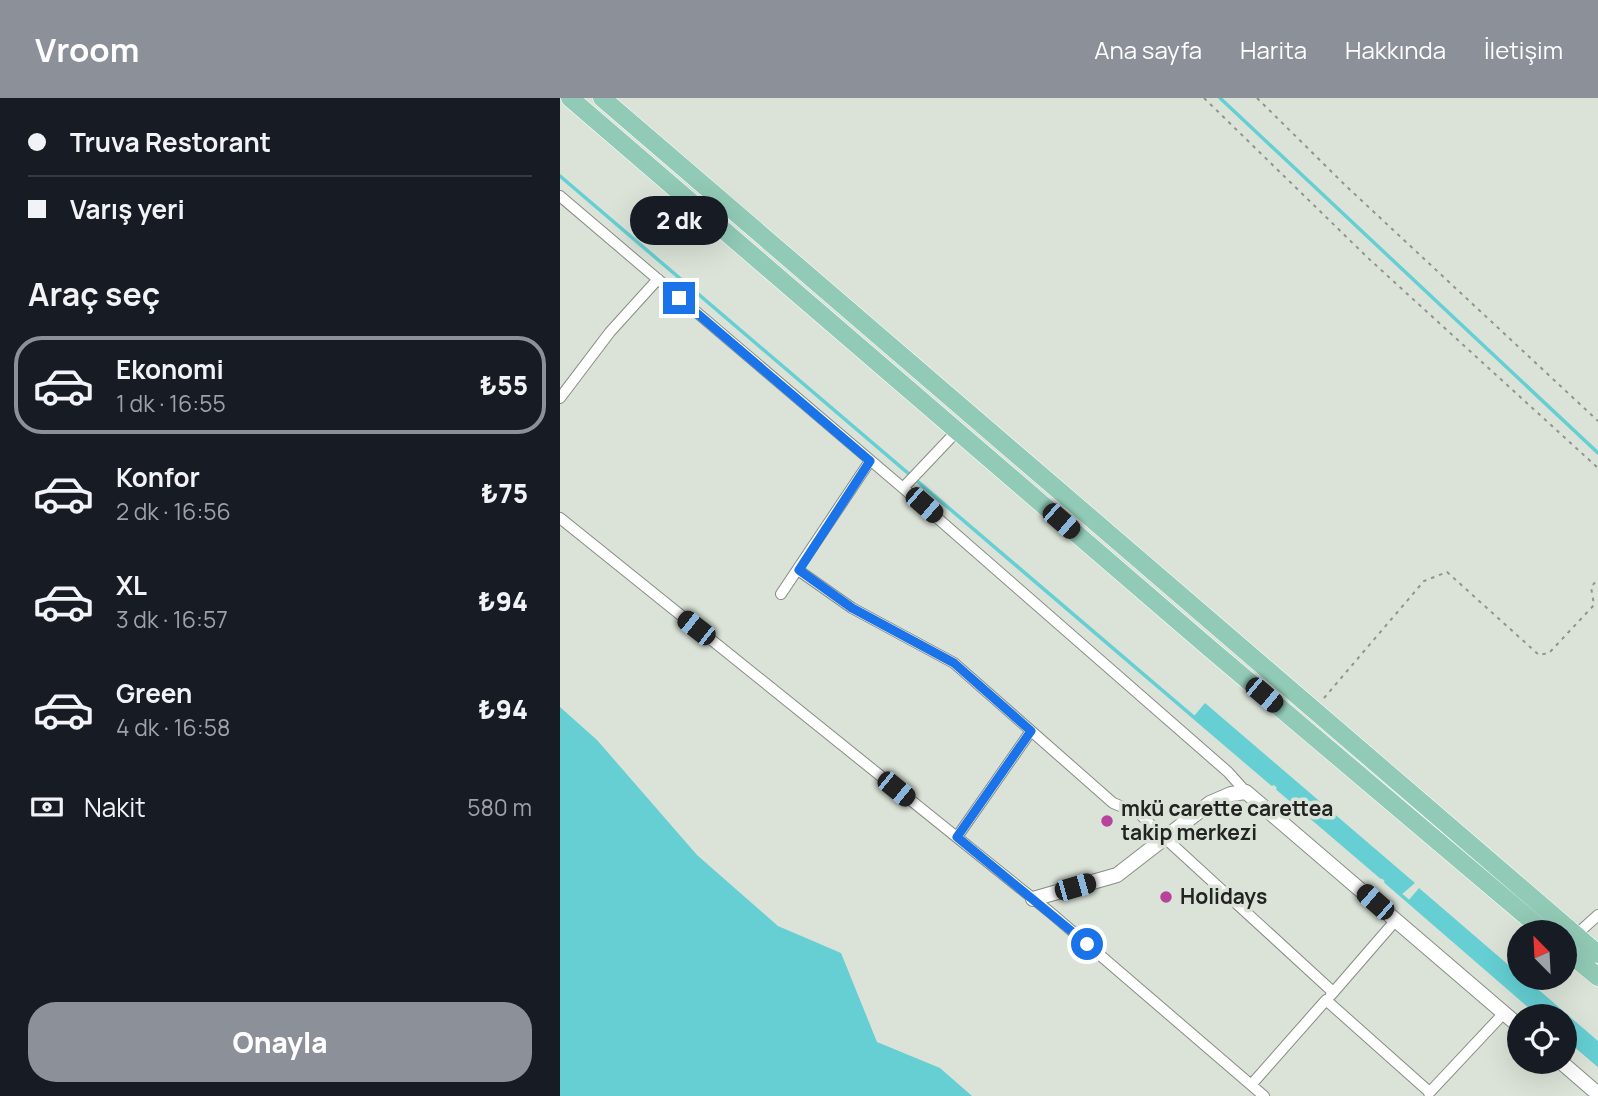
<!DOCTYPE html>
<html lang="tr">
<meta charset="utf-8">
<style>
body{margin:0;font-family:Manrope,sans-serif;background:#20242c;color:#f1f3f6;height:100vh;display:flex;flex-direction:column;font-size:26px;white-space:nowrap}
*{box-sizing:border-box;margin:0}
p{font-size:23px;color:#9ea1a6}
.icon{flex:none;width:38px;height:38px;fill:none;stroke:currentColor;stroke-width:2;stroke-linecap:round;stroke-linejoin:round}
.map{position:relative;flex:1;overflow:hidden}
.sheet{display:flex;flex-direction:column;background:#171b24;width:560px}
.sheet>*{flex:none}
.guide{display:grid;align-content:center;height:154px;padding:0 28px;background:#171b24}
.needle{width:46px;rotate:336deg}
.fabs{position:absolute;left:947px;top:822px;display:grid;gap:14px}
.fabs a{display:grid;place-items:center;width:70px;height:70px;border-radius:50%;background:#171b24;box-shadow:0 7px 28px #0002;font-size:35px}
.end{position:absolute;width:32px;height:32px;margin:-16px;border:9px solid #1a73e8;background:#fff;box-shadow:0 0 0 4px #fff}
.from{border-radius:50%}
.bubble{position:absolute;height:49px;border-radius:24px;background:#171b24;box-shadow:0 7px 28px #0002;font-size:23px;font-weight:800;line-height:49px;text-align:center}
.car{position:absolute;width:21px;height:42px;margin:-21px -10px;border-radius:9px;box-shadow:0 0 5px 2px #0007;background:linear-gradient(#222 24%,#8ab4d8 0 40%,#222 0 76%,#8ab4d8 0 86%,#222 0)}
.guide b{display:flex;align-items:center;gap:24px;height:66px;font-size:26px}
.guide b+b{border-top:2px solid #363941}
.guide i{width:18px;height:18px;background:#f1f3f6}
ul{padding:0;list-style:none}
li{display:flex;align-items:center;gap:21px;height:98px;margin:0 14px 10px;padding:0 14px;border:4px solid transparent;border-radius:28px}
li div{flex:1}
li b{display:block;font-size:26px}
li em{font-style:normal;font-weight:800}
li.active{border-color:#8c9099}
li>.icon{width:63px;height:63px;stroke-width:1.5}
h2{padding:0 28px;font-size:32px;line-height:84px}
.pay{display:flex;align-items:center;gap:18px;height:77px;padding:0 28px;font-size:26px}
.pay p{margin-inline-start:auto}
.cta{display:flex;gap:14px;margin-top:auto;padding:14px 28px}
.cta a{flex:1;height:80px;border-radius:28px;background:#8c9099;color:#fff;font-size:28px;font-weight:800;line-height:80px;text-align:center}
header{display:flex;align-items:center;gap:42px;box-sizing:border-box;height:98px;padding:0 35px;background:#8c9099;color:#fff}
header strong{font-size:33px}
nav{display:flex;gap:38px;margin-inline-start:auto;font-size:24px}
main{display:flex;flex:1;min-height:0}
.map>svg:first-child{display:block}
.water{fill:#65cfd3}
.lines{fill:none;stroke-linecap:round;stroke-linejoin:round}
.stream{stroke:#65cfd3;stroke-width:3.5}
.minor-casing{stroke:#868d83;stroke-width:12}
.tertiary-casing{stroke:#868d83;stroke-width:16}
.primary-casing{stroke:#fff;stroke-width:19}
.path{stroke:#8f958d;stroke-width:2;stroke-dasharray:3.5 5;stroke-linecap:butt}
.minor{stroke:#fff;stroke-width:10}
.tertiary{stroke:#fff;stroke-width:14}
.primary{stroke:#91cab6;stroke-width:18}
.route{stroke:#1a73e8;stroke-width:9}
.poi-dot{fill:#b7439c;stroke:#dbe3d8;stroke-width:2.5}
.labels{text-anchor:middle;stroke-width:7;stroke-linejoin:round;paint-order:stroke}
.poi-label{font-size:21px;font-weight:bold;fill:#212420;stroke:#dbe3d8;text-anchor:start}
</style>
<header>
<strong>Vroom</strong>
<nav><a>Ana sayfa</a><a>Harita</a><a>Hakkında</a><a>İletişim</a></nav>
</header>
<main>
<section class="sheet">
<div class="guide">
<b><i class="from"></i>Truva Restorant</b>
<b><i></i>Varış yeri</b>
</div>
<h2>Araç seç</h2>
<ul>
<li class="active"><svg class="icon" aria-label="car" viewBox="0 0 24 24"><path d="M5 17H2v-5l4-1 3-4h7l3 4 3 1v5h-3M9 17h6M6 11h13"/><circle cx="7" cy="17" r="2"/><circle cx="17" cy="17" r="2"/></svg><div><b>Ekonomi</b><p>1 dk · 16:55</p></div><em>₺55</em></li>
<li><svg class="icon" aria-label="car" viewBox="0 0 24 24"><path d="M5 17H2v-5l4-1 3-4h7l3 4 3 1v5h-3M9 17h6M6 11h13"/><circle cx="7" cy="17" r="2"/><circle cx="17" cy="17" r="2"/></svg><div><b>Konfor</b><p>2 dk · 16:56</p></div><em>₺75</em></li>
<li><svg class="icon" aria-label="car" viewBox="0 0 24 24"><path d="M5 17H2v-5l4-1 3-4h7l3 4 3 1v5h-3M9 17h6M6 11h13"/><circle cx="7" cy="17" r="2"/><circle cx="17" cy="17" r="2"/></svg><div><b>XL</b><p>3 dk · 16:57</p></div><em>₺94</em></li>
<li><svg class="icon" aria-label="car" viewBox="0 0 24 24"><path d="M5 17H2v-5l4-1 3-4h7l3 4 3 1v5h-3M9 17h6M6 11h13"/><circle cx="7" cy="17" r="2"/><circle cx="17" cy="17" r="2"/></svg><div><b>Green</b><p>4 dk · 16:58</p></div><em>₺94</em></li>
</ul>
<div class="pay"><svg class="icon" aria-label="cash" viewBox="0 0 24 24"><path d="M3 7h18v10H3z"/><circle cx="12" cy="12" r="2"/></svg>Nakit<p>580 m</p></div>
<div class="cta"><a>Onayla</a></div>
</section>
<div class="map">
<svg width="1038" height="998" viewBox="0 0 1038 998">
<rect width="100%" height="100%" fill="#dbe3d8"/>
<path class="water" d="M645 605 855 785 841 797 634 618Z
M0 609 37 642 137 757 218 828 281 855 317 944 380 970 412 998H0Z
M859 790 959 876V880H965L1038 943V965L1005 937 1004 919H983L848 803Z"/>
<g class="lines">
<path class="stream" d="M660 0 1038 355
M0 78 712 686
M718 691 821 779
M826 784 982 919
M1004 938 1038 967"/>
<defs>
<path id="minor" d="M0 98 343 390 668 674 686 694
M0 300 50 234 98 181
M343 390 397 333
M0 420 491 815 704 998
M238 472 292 510 394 565 553 705 580 716 604 740
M221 496 310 363
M397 739 471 633
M605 740 773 894
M1016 837 1038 817
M771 897 836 822
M691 987 766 902 866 991
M869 995 944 915"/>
<path id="tertiary" d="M473 801 557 777 650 705 671 696 686 694 959 928
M1001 964 1038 996"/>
<path id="primary" d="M10 0 647 548 986 835
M42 0 1038 856
M1004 851 1038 879"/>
</defs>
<use href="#minor" class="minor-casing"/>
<use href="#tertiary" class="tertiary-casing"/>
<use href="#primary" class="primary-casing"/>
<path class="path" d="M644 0 808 160 1038 370
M697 0 786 88 1038 323
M764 600 864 483 887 474 979 557 989 555 1034 507 1031 489 1038 481"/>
<use href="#minor" class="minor"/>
<use href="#tertiary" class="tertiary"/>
<use href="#primary" class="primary"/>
</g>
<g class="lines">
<path class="route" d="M119 200 310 363 239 472 292 510 394 565 471 633 397 739 527 846"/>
</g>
<g class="poi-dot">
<circle cx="547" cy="723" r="7"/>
<circle cx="606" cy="799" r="7"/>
</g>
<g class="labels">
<g class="poi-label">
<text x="561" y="718">mkü carette carettea<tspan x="561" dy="24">takip merkezi</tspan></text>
<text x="620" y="806">Holidays</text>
</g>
</g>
</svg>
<div class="fabs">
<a><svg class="needle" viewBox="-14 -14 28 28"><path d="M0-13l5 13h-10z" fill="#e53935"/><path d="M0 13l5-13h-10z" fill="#9ea1a6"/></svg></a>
<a><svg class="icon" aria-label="locate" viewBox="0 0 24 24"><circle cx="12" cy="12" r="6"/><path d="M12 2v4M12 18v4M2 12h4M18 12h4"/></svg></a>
</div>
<i class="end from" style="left:527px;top:846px"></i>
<i class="end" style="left:119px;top:200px"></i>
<div class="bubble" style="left:70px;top:98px;width:98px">2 dk</div>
<i class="car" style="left:364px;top:407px;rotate:131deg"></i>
<i class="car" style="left:501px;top:423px;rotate:131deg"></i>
<i class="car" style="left:136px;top:530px;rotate:308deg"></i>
<i class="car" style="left:704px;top:597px;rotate:130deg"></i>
<i class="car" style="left:336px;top:691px;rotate:129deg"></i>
<i class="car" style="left:515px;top:789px;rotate:74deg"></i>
<i class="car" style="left:815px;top:804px;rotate:311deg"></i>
</div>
</main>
